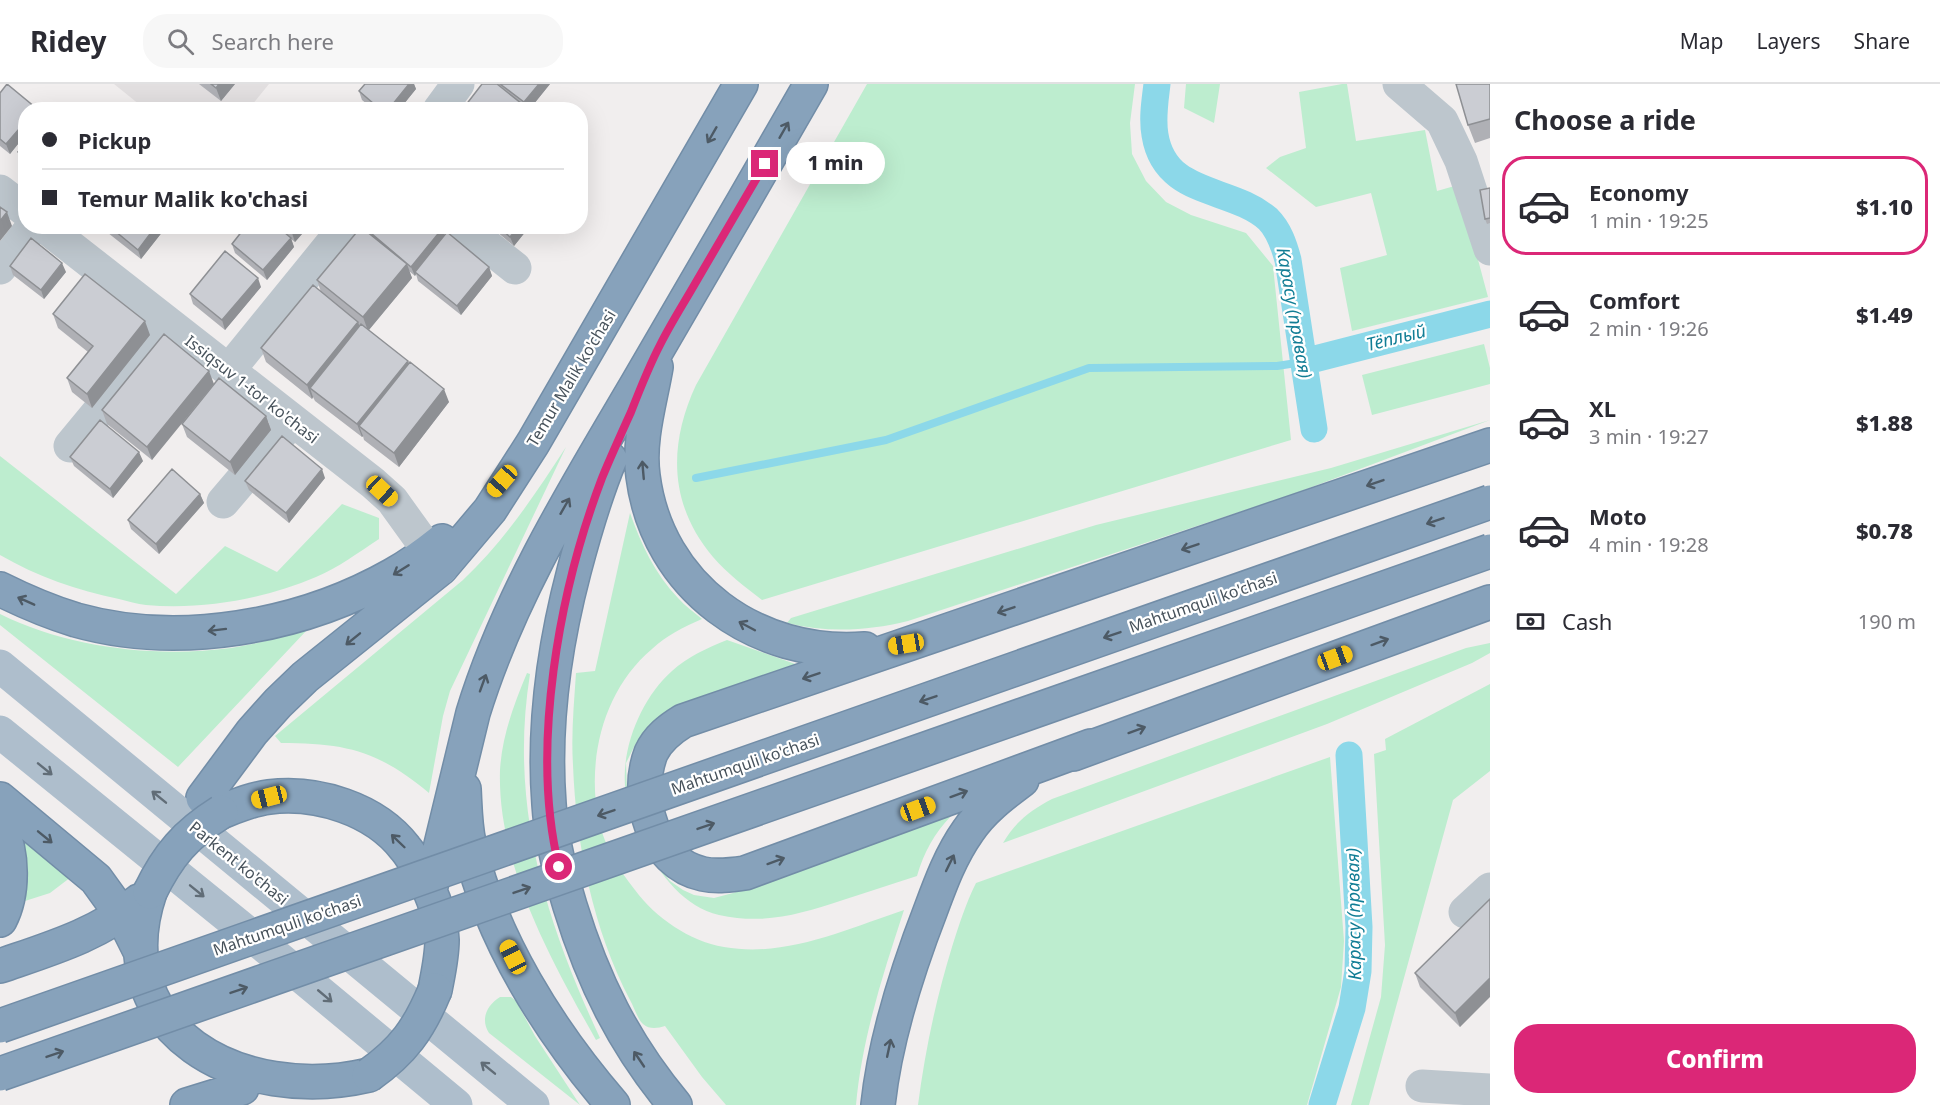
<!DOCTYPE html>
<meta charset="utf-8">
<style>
body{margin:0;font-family:"Noto Sans",sans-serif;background:#f7f7f7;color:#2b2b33;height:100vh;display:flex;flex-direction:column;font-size:22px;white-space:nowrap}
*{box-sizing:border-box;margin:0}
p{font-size:20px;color:#7c7c81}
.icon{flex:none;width:33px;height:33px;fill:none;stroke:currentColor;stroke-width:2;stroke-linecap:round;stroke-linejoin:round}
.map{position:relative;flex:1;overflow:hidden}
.side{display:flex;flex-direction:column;background:#fff;width:450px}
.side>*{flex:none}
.top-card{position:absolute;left:18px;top:18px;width:570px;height:132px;border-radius:24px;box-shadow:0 6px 24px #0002;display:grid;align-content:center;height:132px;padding:0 24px;background:#fff}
.end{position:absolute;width:27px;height:27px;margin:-14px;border:8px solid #db2777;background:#fff;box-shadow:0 0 0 3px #fff}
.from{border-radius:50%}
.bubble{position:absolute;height:42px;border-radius:21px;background:#fff;box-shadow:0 6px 24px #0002;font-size:20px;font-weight:800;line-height:42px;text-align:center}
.car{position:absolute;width:18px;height:36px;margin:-18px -9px;border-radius:8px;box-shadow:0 0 4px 2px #0007;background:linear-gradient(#f5c518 24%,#345 0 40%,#f5c518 0 76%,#345 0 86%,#f5c518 0)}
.top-card b{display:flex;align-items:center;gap:21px;height:57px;font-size:22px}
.top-card b+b{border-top:2px solid #e1e1e2}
.top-card i{width:15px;height:15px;background:#2b2b33}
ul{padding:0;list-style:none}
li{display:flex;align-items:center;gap:18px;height:99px;margin:0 12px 9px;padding:0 12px;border:3px solid transparent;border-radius:24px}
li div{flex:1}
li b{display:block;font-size:22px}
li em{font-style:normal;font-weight:800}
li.on{border-color:#db2777}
li>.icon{width:54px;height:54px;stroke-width:1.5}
h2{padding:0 24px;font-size:27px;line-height:72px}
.pay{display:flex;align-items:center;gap:15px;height:66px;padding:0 24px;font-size:22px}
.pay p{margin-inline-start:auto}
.primary-button{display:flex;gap:12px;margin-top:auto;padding:12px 24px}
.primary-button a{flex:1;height:69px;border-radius:24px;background:#db2777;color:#fff;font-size:24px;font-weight:800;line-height:69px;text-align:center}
header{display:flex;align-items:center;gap:36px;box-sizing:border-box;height:84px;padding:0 30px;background:#fff;border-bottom:2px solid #e1e1e2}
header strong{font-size:28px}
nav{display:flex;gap:33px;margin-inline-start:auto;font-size:21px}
.search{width:420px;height:54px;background:#f7f7f7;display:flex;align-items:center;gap:15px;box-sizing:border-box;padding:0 21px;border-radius:24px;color:#7c7c81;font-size:22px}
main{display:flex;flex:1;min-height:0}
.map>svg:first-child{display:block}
.education{fill:#e2dfe0}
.green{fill:#bdedcf}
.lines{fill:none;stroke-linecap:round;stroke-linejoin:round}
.stream{stroke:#8cd8e9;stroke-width:8}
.canal{stroke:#8cd8e9;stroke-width:27}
.highway-casing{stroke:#728da7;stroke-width:36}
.minor{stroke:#bdc6cd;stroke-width:33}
.major{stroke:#aebecc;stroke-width:33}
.highway{stroke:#87a2bb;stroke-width:33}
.highway-bridge-casing{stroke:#728da7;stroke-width:36;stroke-linecap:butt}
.highway-bridge{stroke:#87a2bb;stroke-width:33}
.wall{fill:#afb0b5}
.shaded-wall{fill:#8e9094}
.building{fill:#cbcdd3;stroke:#8e9094;stroke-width:1.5}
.oneway{stroke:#4d5a65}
.oneway2{stroke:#616d77}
.route{stroke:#db2777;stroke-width:8}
.labels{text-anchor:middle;stroke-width:4.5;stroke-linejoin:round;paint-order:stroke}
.street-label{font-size:16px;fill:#47525b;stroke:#fff}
.water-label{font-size:18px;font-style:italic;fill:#117d95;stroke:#fff}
</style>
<header>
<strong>Ridey</strong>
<div class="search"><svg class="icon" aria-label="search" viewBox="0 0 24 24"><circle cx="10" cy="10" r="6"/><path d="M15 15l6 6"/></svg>Search here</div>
<nav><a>Map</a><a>Layers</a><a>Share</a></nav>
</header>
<main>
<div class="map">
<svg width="1490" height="1021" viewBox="0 0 1490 1021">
<rect width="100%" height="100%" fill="#f1eeee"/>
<path class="education" d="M114 0H269L248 26 145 25Z"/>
<path class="green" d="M867 0H1135L1130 39 1132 70 1146 97 1166 118 1191 131 1246 149 1273 182 1291 356 762 516C745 503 727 489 713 473 669 421 668 361 696 301Z
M1186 0H1220L1214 39 1184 24Z
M1342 0H1347L1356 57 1425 46 1437 107 1458 101 1488 213 1352 247 1340 184 1387 171 1371 109 1316 123 1266 84 1280 73 1306 64 1299 8Z
M1484 260 1490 284V300L1372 331 1362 291Z
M1490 336 1288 412 908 537C867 547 828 549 787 539L791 534 1096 441 1331 384Z
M566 363 450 607 443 632 429 709C379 667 346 659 281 659L275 652 463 496C504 457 535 411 566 363Z
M0 372 176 510 225 462 277 488 342 420 379 434V455C359 468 338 484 316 493 264 515 203 526 146 521 137 520 128 517 119 515 77 506 38 493 0 471Z
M630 429C641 460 655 490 678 514 685 522 694 528 702 535 684 543 667 551 652 565 603 606 586 677 599 738 605 763 619 786 635 806 656 834 689 857 724 863 786 874 847 845 904 826 883 890 862 954 856 1021H726L702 993 665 942C658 944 650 946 643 940 638 936 634 923 630 916 593 845 576 761 573 681 571 650 574 620 576 589L595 587Z
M0 530C69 564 155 574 231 564 257 560 282 553 307 546L178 683 0 541Z
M727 556 801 582 653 640 635 661 626 679 627 707 652 774 661 786 670 797 683 806 694 811 714 814 733 809 951 732C934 750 924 768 917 792 892 800 868 808 843 816 800 830 765 841 719 831 685 823 659 791 646 761 640 748 631 733 628 719 616 676 638 617 672 587 687 573 707 564 727 556Z
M1490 559V569L1472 579 1327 640 1003 759C1015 738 1031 726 1052 715L1466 564Z
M527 589 530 590C509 721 545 836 600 954L596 956C551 876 497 780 500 686 502 652 514 620 527 589Z
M1490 600V687L1453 716 1369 1021H1351L1381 913 1385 861 1374 670 1386 666 1385 655Z
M1330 673 1344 857 1341 903 1307 1021H918C925 967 936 915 952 863 959 841 966 819 976 799Z
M19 747 71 793 50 809 25 817C29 792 25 771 19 747Z
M500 913H511L516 917 535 952 580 1021 489 949C480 935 487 921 500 913Z"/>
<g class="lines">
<path class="stream" d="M696 394 886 356 1089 284 1277 282 1303 278"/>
<path class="canal" d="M1157 0C1155 17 1152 34 1155 51 1165 113 1230 102 1268 135 1279 146 1284 161 1288 176L1314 345
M1303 278 1490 230
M1322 1021 1352 924 1358 887 1359 843 1349 671"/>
<defs>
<path id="highway" d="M656 283C650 318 638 356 643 392 657 503 757 574 865 565
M610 375C595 411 584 449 574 487 554 563 543 642 549 720 551 755 560 789 570 822 593 897 624 960 675 1021
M0 505C24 517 50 528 76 536 179 565 301 543 393 491 411 481 427 469 442 457
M1091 662 745 789C731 791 717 793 703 790 652 779 634 713 651 669 658 654 670 645 683 637L1490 361
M1073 670 1490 518
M464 705C465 723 465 741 469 759 490 854 550 948 613 1021
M203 714 252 648 278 619 305 593 441 484 490 426 533 359 741 0
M0 715 96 795 122 831 139 865
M221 728C236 722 252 715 269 713 317 707 375 725 405 764 412 772 417 782 422 791 433 811 441 834 442 856 442 873 438 890 435 906
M0 741C13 769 14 809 0 836
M430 806 473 629C509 512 574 407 636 302 695 201 753 101 811 0
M150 808C103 947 241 1021 369 991
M0 882C49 865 98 851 139 817
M187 1021 242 1004
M878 1021C885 955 907 887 931 825 941 798 951 771 968 747 982 726 1002 711 1022 696"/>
</defs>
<use href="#highway" class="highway-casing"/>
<path class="minor" d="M1399 0 1442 37 1461 77 1490 165
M439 26 458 0
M0 107 26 127
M44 142 373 399 392 416 441 484
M462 142 515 184
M0 184 33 142
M229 286 346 142
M70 362 170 241
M223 418 292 337
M1465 828 1490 805
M1422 1002 1490 1006"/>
<path class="major" d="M0 582 533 1021
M0 648 280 875 456 1021"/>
<use href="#highway" class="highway"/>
<defs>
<path id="highway-bridge" d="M150 808C168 771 186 750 221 728
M0 942 1490 418
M0 990 1490 467
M369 991C403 967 419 945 435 906"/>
</defs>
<use href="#highway-bridge" class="highway-bridge-casing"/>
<use href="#highway-bridge" class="highway-bridge"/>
</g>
<path class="wall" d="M199 0H235L221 17Z
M365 0H414L416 5 399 26H374L362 16 359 7Z
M482 0H550L529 26H462Z
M1490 0V54L1475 59 1468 41Z
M0 9 26 26V50L10 70 0 62Z
M26 59V80L22 77 18 68Z
M1490 104V139L1487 140 1485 135Z
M103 142H167L141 175 103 145Z
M246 142H309L295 158 291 155 294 163 267 196 235 169 232 160Z
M490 142H530L514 162Z
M365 144 442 145 444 151 489 183 492 192 461 231 418 197 416 190 415 192 409 187 412 194 369 246 409 279 449 318 399 383 364 356 363 352 362 353 315 317 313 313 312 315 266 278 261 264 321 208 317 196 366 147Z
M10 182 66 188 44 215 13 191Z
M261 203 225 246 193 220 190 210Z
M53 230 150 251 92 324 72 308 67 294 88 268 58 244Z
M209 287 152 376 107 340 102 326Z
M266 332 271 346 235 391 187 353 182 340Z
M70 373 143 377 113 414 74 382Z
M325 394 289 439 249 406 245 397Z
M200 410 204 419 159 470 131 445 128 436Z
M1490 815 1460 943 1420 903 1415 889Z"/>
<path class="shaded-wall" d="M219 0H235L221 17 216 4Z
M409 0H414L416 5 399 26H388Z
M539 0H550L529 26H526L524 18Z
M522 20 524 26H518Z
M26 37V50L10 70 6 60Z
M7 128 12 142 0 157V137Z
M156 142H167L141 175 138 166Z
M298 142H309L295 158 292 149Z
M519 142H530L514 162 510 153Z
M442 145 446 155 415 188 416 190 415 192 411 183Z
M291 154 294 163 267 196 263 186Z
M62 179 66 188 44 215 41 206Z
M407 180 412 194 368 247 363 233Z
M489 183 492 192 461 231 457 222Z
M258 194 261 203 225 246 222 236Z
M145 237 150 251 92 324 87 310Z
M358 238 363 252 310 304 313 313 312 315 307 301Z
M408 277 413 290 359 342 363 352 362 353 357 340Z
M209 287 214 300 152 376 147 363Z
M444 305 449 318 399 383 394 369Z
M266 332 271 346 235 391 230 378Z
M139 368 143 377 113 414 110 405Z
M322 385 325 394 289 439 286 429Z
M200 410 204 419 159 470 156 460Z
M1490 894V913L1460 943 1455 929Z"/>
<path class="building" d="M7 0 36 24 35 26H26V37L6 60 0 55V9Z
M211 0H219L216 4Z
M365 0H409L388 26H381L359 7Z
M482 0H497L522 20 518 26H462Z
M500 0H539L524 18Z
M1456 0H1490V35L1468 41Z
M351 20 357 26H346Z
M26 59V74L18 68Z
M1490 104V134L1485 135 1480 106Z
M0 123 7 128 0 137Z
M109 142H156L138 166Z
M246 142H277L291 154 263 186 232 160Z
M284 142H298L292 149Z
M367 142H439L442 145 411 183 365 144Z
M498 142H519L510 153Z
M361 143 407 180 363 233 317 196Z
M447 148 489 183 457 222 415 188Z
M31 154 62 179 41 206 10 182Z
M225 167 258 194 222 236 190 210Z
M85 190 145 237 87 310 67 294 93 262 53 230Z
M313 201 358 238 307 301 261 264Z
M361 240 408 277 357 340 310 304Z
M164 250 209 287 147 363 102 326Z
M410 278 444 305 394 369 359 342Z
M219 294 266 332 230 378 182 340Z
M100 336 139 368 110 405 70 373Z
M282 352 322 385 286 429 245 397Z
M172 385 200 410 156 460 128 436Z
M1490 815V894L1455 929 1415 889Z"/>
<defs><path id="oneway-shaft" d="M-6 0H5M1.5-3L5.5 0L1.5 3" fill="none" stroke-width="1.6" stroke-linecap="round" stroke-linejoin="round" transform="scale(1.5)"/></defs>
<g class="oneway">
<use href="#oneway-shaft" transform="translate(784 46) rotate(-60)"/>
<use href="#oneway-shaft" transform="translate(712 51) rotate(120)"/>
<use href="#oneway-shaft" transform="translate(643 386) rotate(-95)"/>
<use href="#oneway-shaft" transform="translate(1375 399) rotate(161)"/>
<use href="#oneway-shaft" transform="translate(565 422) rotate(-60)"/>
<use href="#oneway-shaft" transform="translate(1435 437) rotate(161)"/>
<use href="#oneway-shaft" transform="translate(1190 463) rotate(161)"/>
<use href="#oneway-shaft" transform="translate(401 486) rotate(148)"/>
<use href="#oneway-shaft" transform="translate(26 517) rotate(-156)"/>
<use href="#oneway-shaft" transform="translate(1006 526) rotate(161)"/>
<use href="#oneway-shaft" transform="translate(747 542) rotate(-152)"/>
<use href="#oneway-shaft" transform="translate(217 546) rotate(173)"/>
<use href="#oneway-shaft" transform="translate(1112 551) rotate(161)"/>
<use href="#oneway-shaft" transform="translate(353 555) rotate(141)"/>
<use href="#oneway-shaft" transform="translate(1380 558) rotate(-20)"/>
<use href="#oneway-shaft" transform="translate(811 592) rotate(161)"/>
<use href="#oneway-shaft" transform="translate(483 599) rotate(-70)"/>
<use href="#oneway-shaft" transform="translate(928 615) rotate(161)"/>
<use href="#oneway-shaft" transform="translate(1137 646) rotate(-20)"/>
<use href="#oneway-shaft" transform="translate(959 710) rotate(-20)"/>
<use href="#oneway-shaft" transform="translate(606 729) rotate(161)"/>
<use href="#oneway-shaft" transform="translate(706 742) rotate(-19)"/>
<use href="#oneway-shaft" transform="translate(45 753) rotate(39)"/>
<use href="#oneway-shaft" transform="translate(398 757) rotate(-136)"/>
<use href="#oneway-shaft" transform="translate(776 777) rotate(-20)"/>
<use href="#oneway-shaft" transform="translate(950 779) rotate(-64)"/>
<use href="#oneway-shaft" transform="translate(522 806) rotate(-19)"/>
<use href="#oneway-shaft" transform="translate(239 906) rotate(-19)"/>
<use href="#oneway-shaft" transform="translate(889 964) rotate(-78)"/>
<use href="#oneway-shaft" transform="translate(55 970) rotate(-19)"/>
<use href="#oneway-shaft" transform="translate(639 975) rotate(-124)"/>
</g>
<g class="oneway2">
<use href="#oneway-shaft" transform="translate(45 685) rotate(39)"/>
<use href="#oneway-shaft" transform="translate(159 713) rotate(-141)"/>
<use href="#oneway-shaft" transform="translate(197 807) rotate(39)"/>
<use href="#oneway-shaft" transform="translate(325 912) rotate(40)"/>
<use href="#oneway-shaft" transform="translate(488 984) rotate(-141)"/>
</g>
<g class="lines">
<path class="route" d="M559 783C530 665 559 507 602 394 611 372 621 350 631 328 640 305 649 282 660 261 671 239 684 219 696 198 719 158 742 119 765 80"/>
</g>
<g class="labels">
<g class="street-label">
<text transform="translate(571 294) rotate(-59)" y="6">Temur Malik ko'chasi</text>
<text transform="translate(252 305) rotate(38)" y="6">Issiqsuv 1-tor ko'chasi</text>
<text transform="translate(1203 518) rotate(-19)" y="6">Mahtumquli ko'chasi</text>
<text transform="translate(745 680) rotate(-19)" y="6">Mahtumquli ko'chasi</text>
<text transform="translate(239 779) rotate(39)" y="6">Parkent ko'chasi</text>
<text transform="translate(287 841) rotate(-19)" y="6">Mahtumquli ko'chasi</text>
</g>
<g class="water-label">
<text transform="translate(1294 229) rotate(80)" y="6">Карасу (правая)</text>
<text transform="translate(1396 254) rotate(-14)" y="6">Тёплый</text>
<text transform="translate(1354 830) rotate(-91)" y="6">Карасу (правая)</text>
</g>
</g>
</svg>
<i class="end from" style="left:559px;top:783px"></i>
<i class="end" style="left:765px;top:80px"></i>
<div class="bubble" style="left:786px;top:58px;width:99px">1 min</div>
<i class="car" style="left:502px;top:397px;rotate:221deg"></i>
<i class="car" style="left:382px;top:407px;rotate:133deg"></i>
<i class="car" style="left:906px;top:560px;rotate:260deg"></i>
<i class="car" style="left:1335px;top:574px;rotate:70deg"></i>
<i class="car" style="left:269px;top:713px;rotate:256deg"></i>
<i class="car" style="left:918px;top:725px;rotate:70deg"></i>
<i class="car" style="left:513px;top:873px;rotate:333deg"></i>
<div class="top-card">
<b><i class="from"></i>Pickup</b>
<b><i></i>Temur Malik ko'chasi</b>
</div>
</div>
<section class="side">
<h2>Choose a ride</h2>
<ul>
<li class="on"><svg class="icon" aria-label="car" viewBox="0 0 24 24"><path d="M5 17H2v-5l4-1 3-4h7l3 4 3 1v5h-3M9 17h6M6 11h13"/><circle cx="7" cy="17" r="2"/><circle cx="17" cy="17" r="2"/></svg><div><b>Economy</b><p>1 min · 19:25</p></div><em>$1.10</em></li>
<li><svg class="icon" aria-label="car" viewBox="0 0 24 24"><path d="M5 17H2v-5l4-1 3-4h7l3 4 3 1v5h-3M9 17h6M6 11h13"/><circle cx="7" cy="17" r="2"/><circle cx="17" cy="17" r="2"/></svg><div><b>Comfort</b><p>2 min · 19:26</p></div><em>$1.49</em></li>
<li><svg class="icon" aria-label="car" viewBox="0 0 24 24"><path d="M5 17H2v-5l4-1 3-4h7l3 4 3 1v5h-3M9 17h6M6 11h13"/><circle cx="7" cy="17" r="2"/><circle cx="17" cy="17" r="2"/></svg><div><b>XL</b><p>3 min · 19:27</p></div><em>$1.88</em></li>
<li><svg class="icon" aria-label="car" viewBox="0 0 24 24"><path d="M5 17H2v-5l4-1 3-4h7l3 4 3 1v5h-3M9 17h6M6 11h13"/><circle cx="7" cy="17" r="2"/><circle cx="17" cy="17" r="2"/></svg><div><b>Moto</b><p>4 min · 19:28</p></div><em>$0.78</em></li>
</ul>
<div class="pay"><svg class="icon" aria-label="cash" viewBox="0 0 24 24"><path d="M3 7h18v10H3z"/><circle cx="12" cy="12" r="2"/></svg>Cash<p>190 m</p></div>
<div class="primary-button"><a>Confirm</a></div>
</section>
</main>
